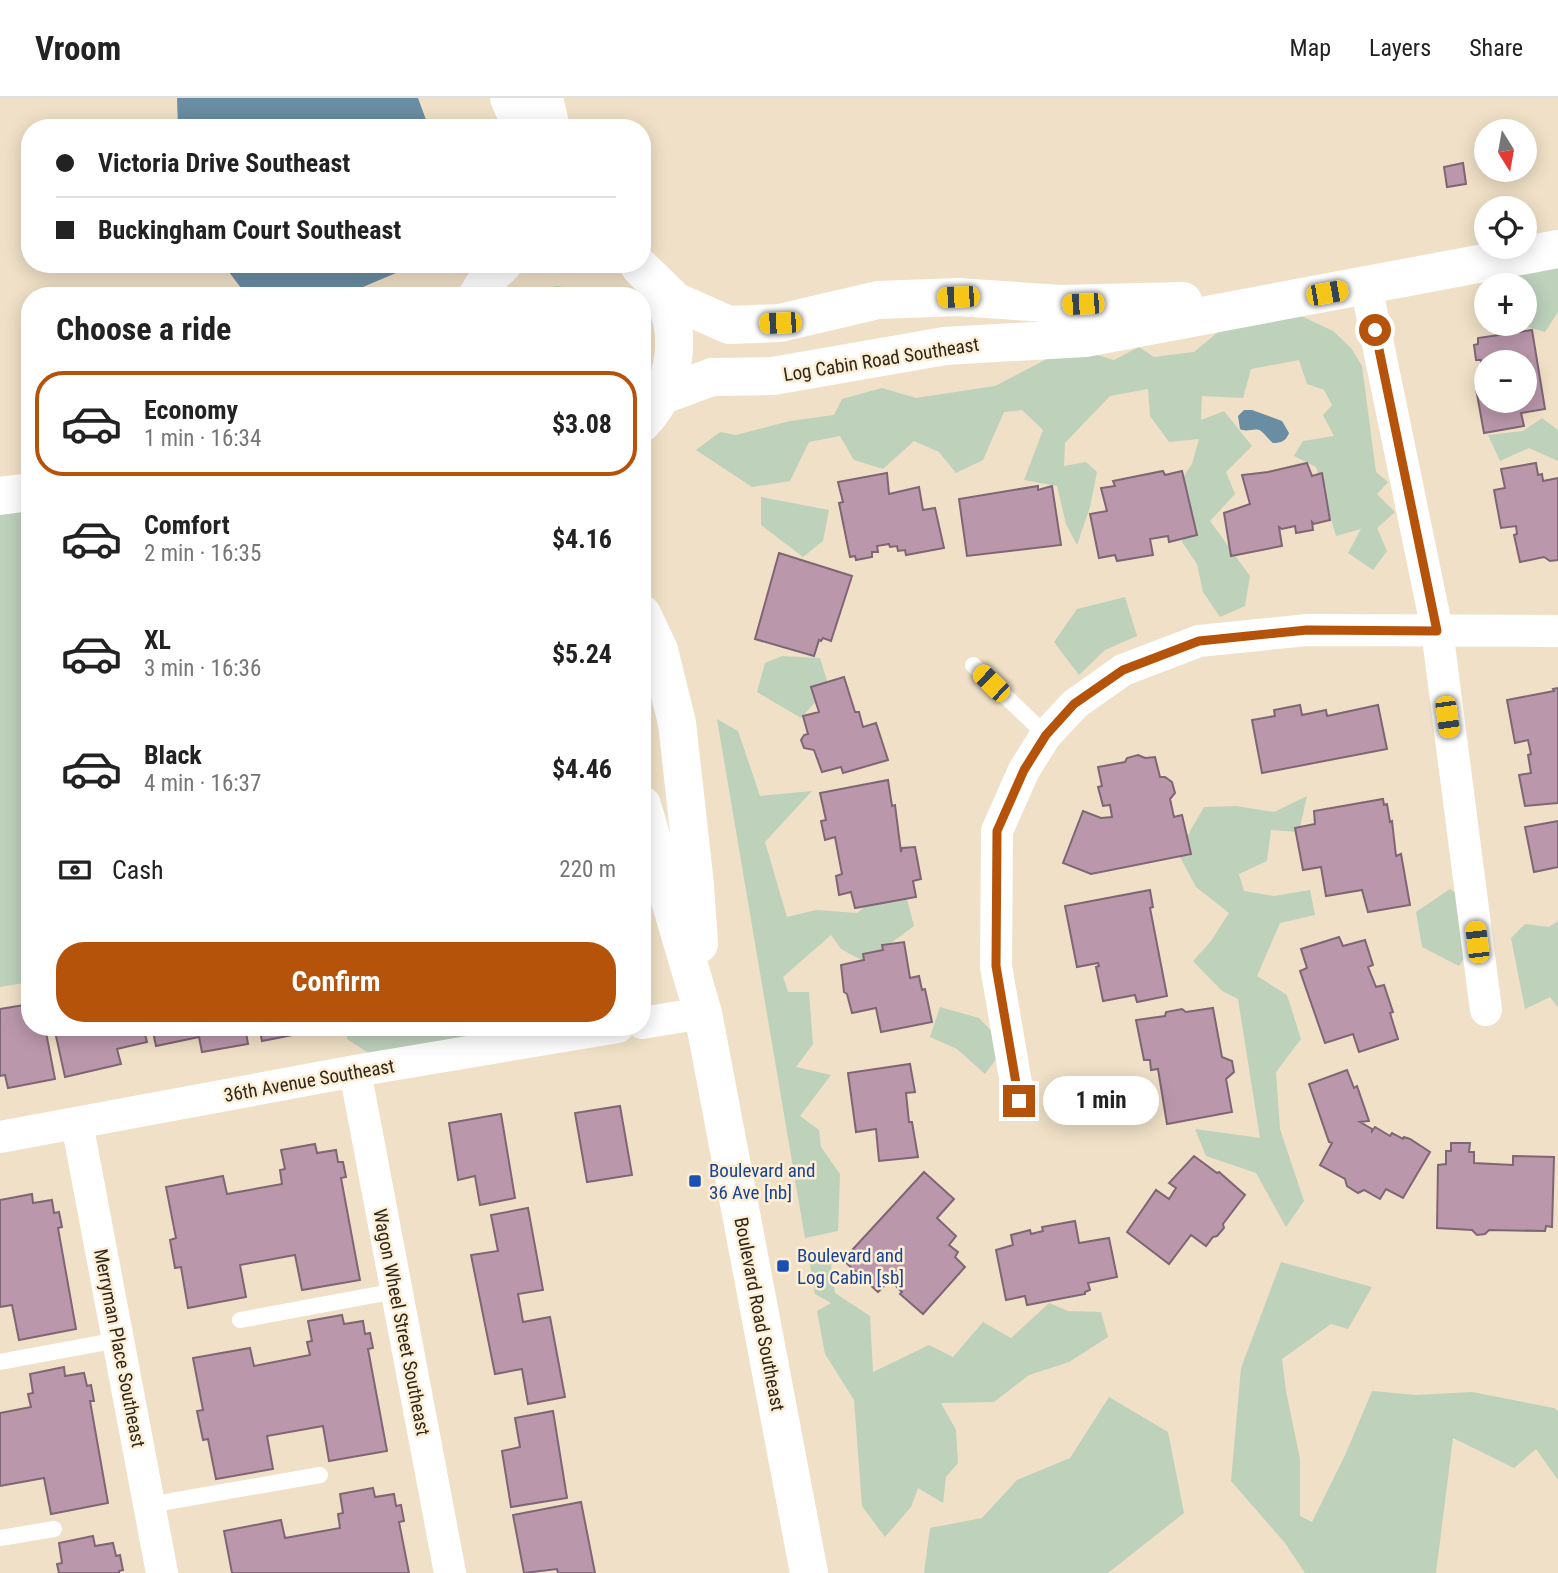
<!DOCTYPE html>
<meta charset="utf-8">
<style>
body{margin:0;font-family:"Roboto Condensed",sans-serif;background:#f2f2f2;color:#222;height:100vh;display:flex;flex-direction:column;font-size:26px;white-space:nowrap}
*{box-sizing:border-box;margin:0}
p{font-size:23px;color:#767676}
.icon{flex:none;width:38px;height:38px;fill:none;stroke:currentColor;stroke-width:2;stroke-linecap:round;stroke-linejoin:round}
.map{position:relative;flex:1;overflow:hidden}
.details{position:absolute;left:21px;top:189px;width:630px;height:749px;display:flex;flex-direction:column;background:#fff;border-radius:28px;box-shadow:0 4px 18px #0003}
.details>*{flex:none}
.top-card{position:absolute;left:21px;top:21px;width:630px;height:154px;border-radius:28px;box-shadow:0 4px 18px #0003;display:grid;align-content:center;height:154px;padding:0 35px;background:#fff}
.needle{width:46px;rotate:169deg}
.fabs{position:absolute;left:1474px;top:21px;display:grid;gap:14px}
.fabs a{display:grid;place-items:center;width:63px;height:63px;border-radius:50%;background:#fff;box-shadow:0 4px 18px #0003;font-size:35px}
.end{position:absolute;width:32px;height:32px;margin:-16px;border:9px solid #b45309;background:#fff;box-shadow:0 0 0 4px #fff}
.from{border-radius:50%}
.bubble{position:absolute;height:49px;border-radius:24px;background:#fff;box-shadow:0 4px 18px #0003;font-size:23px;font-weight:700;line-height:49px;text-align:center}
.car{position:absolute;width:21px;height:42px;margin:-21px -10px;border-radius:9px;box-shadow:0 0 5px 2px #0007;background:linear-gradient(#f5c518 24%,#345 0 40%,#f5c518 0 76%,#345 0 86%,#f5c518 0)}
.top-card b{display:flex;align-items:center;gap:24px;height:66px;font-size:26px}
.top-card b+b{border-top:2px solid #e0e0e0}
.top-card i{width:18px;height:18px;background:#222}
ul{padding:0;list-style:none}
li{display:flex;align-items:center;gap:21px;height:105px;margin:0 14px 10px;padding:0 21px;border:4px solid transparent;border-radius:28px}
li div{flex:1}
li b{display:block;font-size:26px}
li em{font-style:normal;font-weight:700}
li.selected{border-color:#b45309}
li>.icon{width:63px;height:63px;stroke-width:1.5}
h2{padding:0 35px;font-size:32px;line-height:84px}
.pay{display:flex;align-items:center;gap:18px;height:77px;padding:0 35px;font-size:26px}
.pay p{margin-inline-start:auto}
.primary-button{display:flex;gap:14px;margin-top:auto;padding:14px 35px}
.primary-button a{flex:1;height:80px;border-radius:28px;background:#b45309;color:#fff;font-size:28px;font-weight:700;line-height:80px;text-align:center}
header{display:flex;align-items:center;gap:42px;box-sizing:border-box;height:98px;padding:0 35px;background:#fff;border-bottom:2px solid #e0e0e0}
header strong{font-size:33px}
nav{display:flex;gap:38px;margin-inline-start:auto;font-size:24px}
.map>svg:first-child{display:block}
.green{fill:#bdd1bb}
.water{fill:#698da2}
.building{fill:#bb97ac;stroke:#7e6674;stroke-width:2}
.lines{fill:none;stroke-linecap:round;stroke-linejoin:round}
.service{stroke:#fff;stroke-width:16}
.minor{stroke:#fff;stroke-width:32}
.tertiary{stroke:#fff;stroke-width:38}
.route{stroke:#b45309;stroke-width:9}
.transit-dot{fill:#1a4fb4;stroke:#feeed4;stroke-width:2.5}
.labels{text-anchor:middle;stroke-width:5;stroke-linejoin:round;paint-order:stroke}
.street-label{font-size:19px;fill:#2d271e;stroke:#feeed4}
.transit-label{font-size:19px;fill:#164399;stroke:#feeed4;text-anchor:start}
</style>
<header>
<strong>Vroom</strong>
<nav><a>Map</a><a>Layers</a><a>Share</a></nav>
</header>
<div class="map">
<svg width="1558" height="1475" viewBox="0 0 1558 1475">
<rect width="100%" height="100%" fill="#f0e0c7"/>
<path class="green" d="M1558 162V214L1545 234 1518 226H1524V187L1502 186 1517 165Z
M556 188 577 191 587 198H529Z
M1241 215H1295L1333 233 1351 250 1362 268 1376 374 1388 384 1377 396 1395 414 1377 430 1387 453 1373 472 1348 455 1361 431 1336 438 1316 369 1294 358 1303 343 1334 338 1323 317 1332 307 1324 292 1307 286 1299 262 1251 271 1243 300 1202 298 1201 322 1224 313 1252 348 1226 374 1235 396 1210 423 1250 478 1245 508 1220 519 1203 494 1197 466 1182 444 1185 419 1175 391 1192 366 1199 341 1169 344 1150 318 1148 291 1110 298 1065 345 1064 368 1086 364 1097 374 1090 409 1077 447 1066 426 1057 388 1024 382 1043 332 1022 312 1004 314 983 362 956 375 939 354 914 343 883 371 854 362 840 338 809 344 790 383 752 389 696 352 720 334 736 337 790 323 834 317 842 301 882 290 916 300 995 288 1070 249 1114 262 1139 249 1154 259 1194 254Z
M1542 320 1558 332V363L1529 350 1500 363 1488 337 1523 333Z
M0 388 30 420V884L0 889Z
M761 399 829 412 823 443 803 459 761 427Z
M1125 499 1137 538 1105 552 1079 577 1054 544 1077 511Z
M782 558 820 560 829 589 801 620 757 594 765 565Z
M717 621 738 633 760 698 812 693 765 744 787 819 816 812 857 815 885 792 907 801 914 828 865 864 841 851 831 837 783 879 788 894H809L813 946 796 969 831 977 800 1018 819 1032 821 1049 840 1076 838 1133 805 1140Z
M1307 698 1299 734 1271 732 1267 763 1239 776 1244 793 1274 798 1310 792 1315 817 1280 825 1257 878 1287 897 1301 941 1276 974 1280 1031 1304 1103 1286 1129 1256 1075 1206 1058 1195 1031 1260 1040 1238 901 1222 893 1193 863 1211 843 1229 815 1196 789 1180 759 1189 735 1204 709 1236 708 1274 714Z
M1450 791 1484 814 1487 828 1459 868 1422 849 1416 814Z
M1558 823V909L1550 899 1525 911 1511 840 1525 826 1549 829Z
M940 909 979 920 1006 948 985 976 957 951 930 939Z
M346 929H618L388 968 347 941Z
M808 1155 831 1166 835 1195 870 1218 873 1274 929 1247 953 1259 983 1224 1011 1240 1049 1205 1068 1213 1101 1214 1108 1239 1069 1264 1029 1277 994 1304 941 1305 956 1332 958 1365 946 1379 943 1405 918 1390 911 1409 885 1439 862 1408 854 1302 825 1256 817 1213 831 1205 815 1196Z
M1281 1164 1372 1189 1348 1231 1331 1226 1282 1261 1286 1293 1300 1361V1418L1312 1424 1346 1355 1372 1293 1416 1297 1472 1294 1554 1310 1558 1313V1382L1536 1351 1514 1370 1453 1340 1436 1475H1305L1285 1445 1231 1383 1241 1270Z
M1109 1299 1168 1334 1184 1415 1108 1475H924L930 1430 982 1420 1017 1382 1070 1360Z"/>
<path class="water" d="M177 0H418L429 30H178Z
M223 166H417L363 189 331 198H247Z
M1244 312H1252L1282 323 1289 335C1286 343 1281 345 1273 345 1269 342 1265 336 1261 333 1255 329 1247 335 1240 331L1238 318Z"/>
<path class="building" d="M1463 65 1466 86 1447 89 1444 69Z
M1532 232 1545 311 1521 315 1524 328 1484 335 1475 285 1486 282V303H1524V264H1486V267L1482 268 1481 262H1476L1474 247 1478 246V240Z
M1307 365 1312 378 1322 375 1330 422 1314 426 1312 424 1313 432 1296 435 1295 428 1282 431 1279 429 1282 448 1231 458 1224 415 1250 406 1242 377 1268 374Z
M1536 365 1538 377 1542 376 1543 383 1558 380V462L1550 463 1544 459 1520 464 1514 437 1517 436 1516 428 1501 430 1494 392 1505 390 1501 371Z
M1163 373 1165 377 1182 373 1197 437 1169 444 1168 438 1150 441 1153 457 1117 463 1115 457 1099 460 1090 416 1107 413 1101 390 1115 388 1113 383Z
M887 375 889 396 919 389 923 412 935 410 944 450 906 457 905 452 898 453 897 448 890 449 889 446 877 448 878 454H872V459L856 462 855 458 850 459 839 405 843 404 838 384Z
M1038 388V392L1052 388 1061 447 967 458 959 401Z
M779 455 852 478 831 543 823 540 821 543 819 542 814 558 755 541Z
M844 579 855 614H859L863 629 876 625 888 662 843 675 841 669 822 674 814 652 804 650 801 642 804 637 808 636 803 618 819 614 811 589Z
M1558 590V705L1525 708 1519 677 1531 675 1528 657 1531 656 1528 642 1515 645 1507 602 1554 593 1553 591Z
M1300 607 1302 617 1326 612 1327 618 1378 607 1387 651 1262 675 1252 622 1275 618 1274 612Z
M1138 657 1145 660 1155 659 1160 679H1165L1172 684 1175 695 1170 701 1174 719 1182 717 1191 756 1091 776 1063 765 1083 713 1101 720 1112 719 1110 707 1103 708 1098 689 1102 688 1098 669 1125 664 1127 660Z
M888 682 892 708 895 707 901 754 902 750 915 749 921 781 913 783 916 799 855 810 851 794 839 797 836 778 842 776 835 739 825 742 821 723 826 722 820 695Z
M1383 701 1384 707 1387 706 1390 724 1392 723 1396 758 1401 756 1410 807 1368 814 1362 792 1326 798 1321 769 1303 772 1295 730 1315 726 1314 713Z
M1558 723V769L1534 774 1525 729Z
M1150 792 1153 809 1150 810 1167 898 1137 904 1135 897 1103 903 1096 869 1099 868 1098 865 1077 869 1065 808Z
M1339 839 1343 848 1365 842 1373 867 1368 869 1376 889 1384 887 1393 914 1390 915 1398 941 1359 954 1353 936 1325 945 1300 873 1307 870 1301 851Z
M904 844 910 880 919 878 922 892 925 891 932 924 881 934 876 910 852 915 847 896 844 894 841 867 864 862 863 856 883 852 882 847Z
M30 906V929H45L55 981 8 990 5 977 0 978V911Z
M1213 910 1222 959 1232 963 1234 974 1226 981 1232 1014 1167 1026 1158 971 1151 972 1150 962H1144L1136 922 1165 918 1166 914 1182 911 1186 914Z
M54 929H143L147 944 117 951 121 966 65 979Z
M152 929H245L248 946 202 954 199 939 156 948Z
M259 929H318V932L262 943Z
M910 966 915 994 906 995 909 1024H912L918 1059 879 1063 876 1031 856 1034 848 975Z
M1347 972 1354 990 1357 988 1369 1023 1360 1024 1372 1031V1033L1375 1029 1390 1038 1392 1035 1403 1041 1404 1039 1410 1041 1430 1054 1403 1100 1386 1091 1380 1101 1364 1092 1358 1095 1347 1088 1345 1081 1320 1067 1332 1045 1329 1044 1309 986Z
M620 1008 632 1077 587 1084 575 1015Z
M501 1016 515 1100 480 1107 475 1078 458 1082 449 1025Z
M1451 1045H1470L1469 1054H1474V1065L1513 1067V1058L1554 1059 1552 1129 1546 1128 1545 1133 1489 1132 1485 1136 1477 1137 1472 1132 1437 1130 1438 1067 1446 1066V1053H1451Z
M315 1046 317 1055 336 1052 338 1064H343L346 1079 341 1080 360 1182 302 1192 295 1157 240 1167 246 1199 188 1210 181 1169 175 1170 170 1142 176 1140 166 1089 223 1078 227 1096 282 1086 280 1072 285 1071 281 1052Z
M1194 1058 1217 1075 1219 1074 1245 1097 1223 1126 1224 1130 1217 1138 1213 1139 1206 1148 1191 1137 1169 1166 1127 1134 1156 1092 1169 1101 1176 1090 1169 1085Z
M924 1074 954 1101 937 1120 956 1138 949 1147 958 1154 955 1159 965 1169 923 1216 900 1196 902 1194 890 1182 878 1194 843 1162Z
M32 1096 33 1105 52 1102 54 1115 59 1114 62 1129 58 1130 76 1231 19 1242 12 1207 0 1209V1102Z
M528 1110 543 1192 518 1196 523 1224 550 1219 565 1299 528 1306 522 1271 495 1276 471 1157 498 1153 491 1117Z
M1075 1123 1079 1145 1109 1140 1117 1179 1088 1185 1090 1192 1085 1194V1196L1027 1207 1025 1198 1006 1202 996 1152 1013 1147 1011 1137 1030 1132 1031 1136 1043 1133 1042 1129Z
M342 1217 344 1226 363 1223 365 1236 370 1235 373 1250 368 1251 387 1353 329 1363 323 1328 267 1338 273 1371 216 1381 208 1341 203 1342 197 1313 203 1312 193 1260 250 1250 254 1268 310 1257 307 1244 312 1243 308 1223Z
M64 1269 65 1278 84 1275 87 1288 91 1287 94 1303H90L108 1405 51 1416 44 1380 0 1388V1315L31 1309 28 1296 33 1295 30 1276Z
M553 1313 567 1400 511 1409 502 1353 520 1349 515 1320Z
M373 1390 375 1399 394 1396 396 1408 401 1407 404 1423 399 1424 409 1475H232L224 1433 281 1422 285 1440 340 1430 338 1416 343 1415 340 1396Z
M581 1404 595 1475H558L557 1471 524 1475 513 1417Z
M93 1438 95 1448 113 1445 116 1458 120 1457 123 1472 119 1473V1475H59L57 1466 62 1465 59 1445Z"/>
<g class="lines">
<path class="service" d="M973 567 1046 637
M240 1222 396 1193
M0 1264 118 1242
M149 1407 320 1377
M0 1440 54 1431"/>
<path class="minor" d="M1366 188 1437 532 1486 912
M642 925 703 915
M355 973 450 1475
M1019 1003 996 868 997 733 1024 672 1046 637 1075 606 1123 572 1199 543 1307 532 1558 533
M77 1025 162 1475
M0 1039 355 973 618 929"/>
<path class="tertiary" d="M509 0 522 30
M544 0 551 30
M640 169 675 203 729 227 780 225 878 202 958 199 1060 206 1183 203
M477 198 488 180 503 166
M663 297 712 279 773 278 945 248 1085 240 1558 151
M642 325C677 287 687 228 654 186
M0 398 30 394
M642 516 659 552 677 625 695 787 699 846
M642 707 703 915 809 1475"/>
</g>
<g class="lines">
<path class="route" d="M1019 1003 996 868 997 733 1024 672 1046 637 1074 606 1123 572 1199 543 1307 532 1437 533 1375 232"/>
</g>
<g class="transit-dot">
<rect x="688" y="1076" width="14" height="14" rx="3.5"/>
<rect x="776" y="1161" width="14" height="14" rx="3.5"/>
</g>
<g class="labels">
<g class="street-label">
<text transform="translate(881 261) rotate(-9)" y="7">Log Cabin Road Southeast</text>
<text transform="translate(309 982) rotate(-10)" y="7">36th Avenue Southeast</text>
<text transform="translate(760 1216) rotate(79)" y="7">Boulevard Road Southeast</text>
<text transform="translate(402 1224) rotate(79)" y="7">Wagon Wheel Street Southeast</text>
<text transform="translate(120 1250) rotate(79)" y="7">Merryman Place Southeast</text>
</g>
<g class="transit-label">
<text x="709" y="1079">Boulevard and<tspan x="709" dy="22">36 Ave [nb]</tspan></text>
<text x="797" y="1164">Boulevard and<tspan x="797" dy="22">Log Cabin [sb]</tspan></text>
</g>
</g>
</svg>
<div class="fabs">
<a><svg class="needle" viewBox="-14 -14 28 28"><path d="M0-13l5 13h-10z" fill="#e53935"/><path d="M0 13l5-13h-10z" fill="#767676"/></svg></a>
<a><svg class="icon" aria-label="locate" viewBox="0 0 24 24"><circle cx="12" cy="12" r="6"/><path d="M12 2v4M12 18v4M2 12h4M18 12h4"/></svg></a>
<a>+</a>
<a>−</a>
</div>
<i class="end from" style="left:1375px;top:232px"></i>
<i class="end" style="left:1019px;top:1003px"></i>
<div class="bubble" style="left:1043px;top:978px;width:116px">1 min</div>
<i class="car" style="left:1327px;top:195px;rotate:80deg"></i>
<i class="car" style="left:958px;top:199px;rotate:268deg"></i>
<i class="car" style="left:1083px;top:206px;rotate:268deg"></i>
<i class="car" style="left:780px;top:225px;rotate:268deg"></i>
<i class="car" style="left:991px;top:585px;rotate:314deg"></i>
<i class="car" style="left:1447px;top:619px;rotate:172deg"></i>
<i class="car" style="left:1477px;top:844px;rotate:353deg"></i>
<div class="top-card">
<b><i class="from"></i>Victoria Drive Southeast</b>
<b><i></i>Buckingham Court Southeast</b>
</div>
<section class="details">
<h2>Choose a ride</h2>
<ul>
<li class="selected"><svg class="icon" aria-label="car" viewBox="0 0 24 24"><path d="M5 17H2v-5l4-1 3-4h7l3 4 3 1v5h-3M9 17h6M6 11h13"/><circle cx="7" cy="17" r="2"/><circle cx="17" cy="17" r="2"/></svg><div><b>Economy</b><p>1 min · 16:34</p></div><em>$3.08</em></li>
<li><svg class="icon" aria-label="car" viewBox="0 0 24 24"><path d="M5 17H2v-5l4-1 3-4h7l3 4 3 1v5h-3M9 17h6M6 11h13"/><circle cx="7" cy="17" r="2"/><circle cx="17" cy="17" r="2"/></svg><div><b>Comfort</b><p>2 min · 16:35</p></div><em>$4.16</em></li>
<li><svg class="icon" aria-label="car" viewBox="0 0 24 24"><path d="M5 17H2v-5l4-1 3-4h7l3 4 3 1v5h-3M9 17h6M6 11h13"/><circle cx="7" cy="17" r="2"/><circle cx="17" cy="17" r="2"/></svg><div><b>XL</b><p>3 min · 16:36</p></div><em>$5.24</em></li>
<li><svg class="icon" aria-label="car" viewBox="0 0 24 24"><path d="M5 17H2v-5l4-1 3-4h7l3 4 3 1v5h-3M9 17h6M6 11h13"/><circle cx="7" cy="17" r="2"/><circle cx="17" cy="17" r="2"/></svg><div><b>Black</b><p>4 min · 16:37</p></div><em>$4.46</em></li>
</ul>
<div class="pay"><svg class="icon" aria-label="cash" viewBox="0 0 24 24"><path d="M3 7h18v10H3z"/><circle cx="12" cy="12" r="2"/></svg>Cash<p>220 m</p></div>
<div class="primary-button"><a>Confirm</a></div>
</section>
</div>
